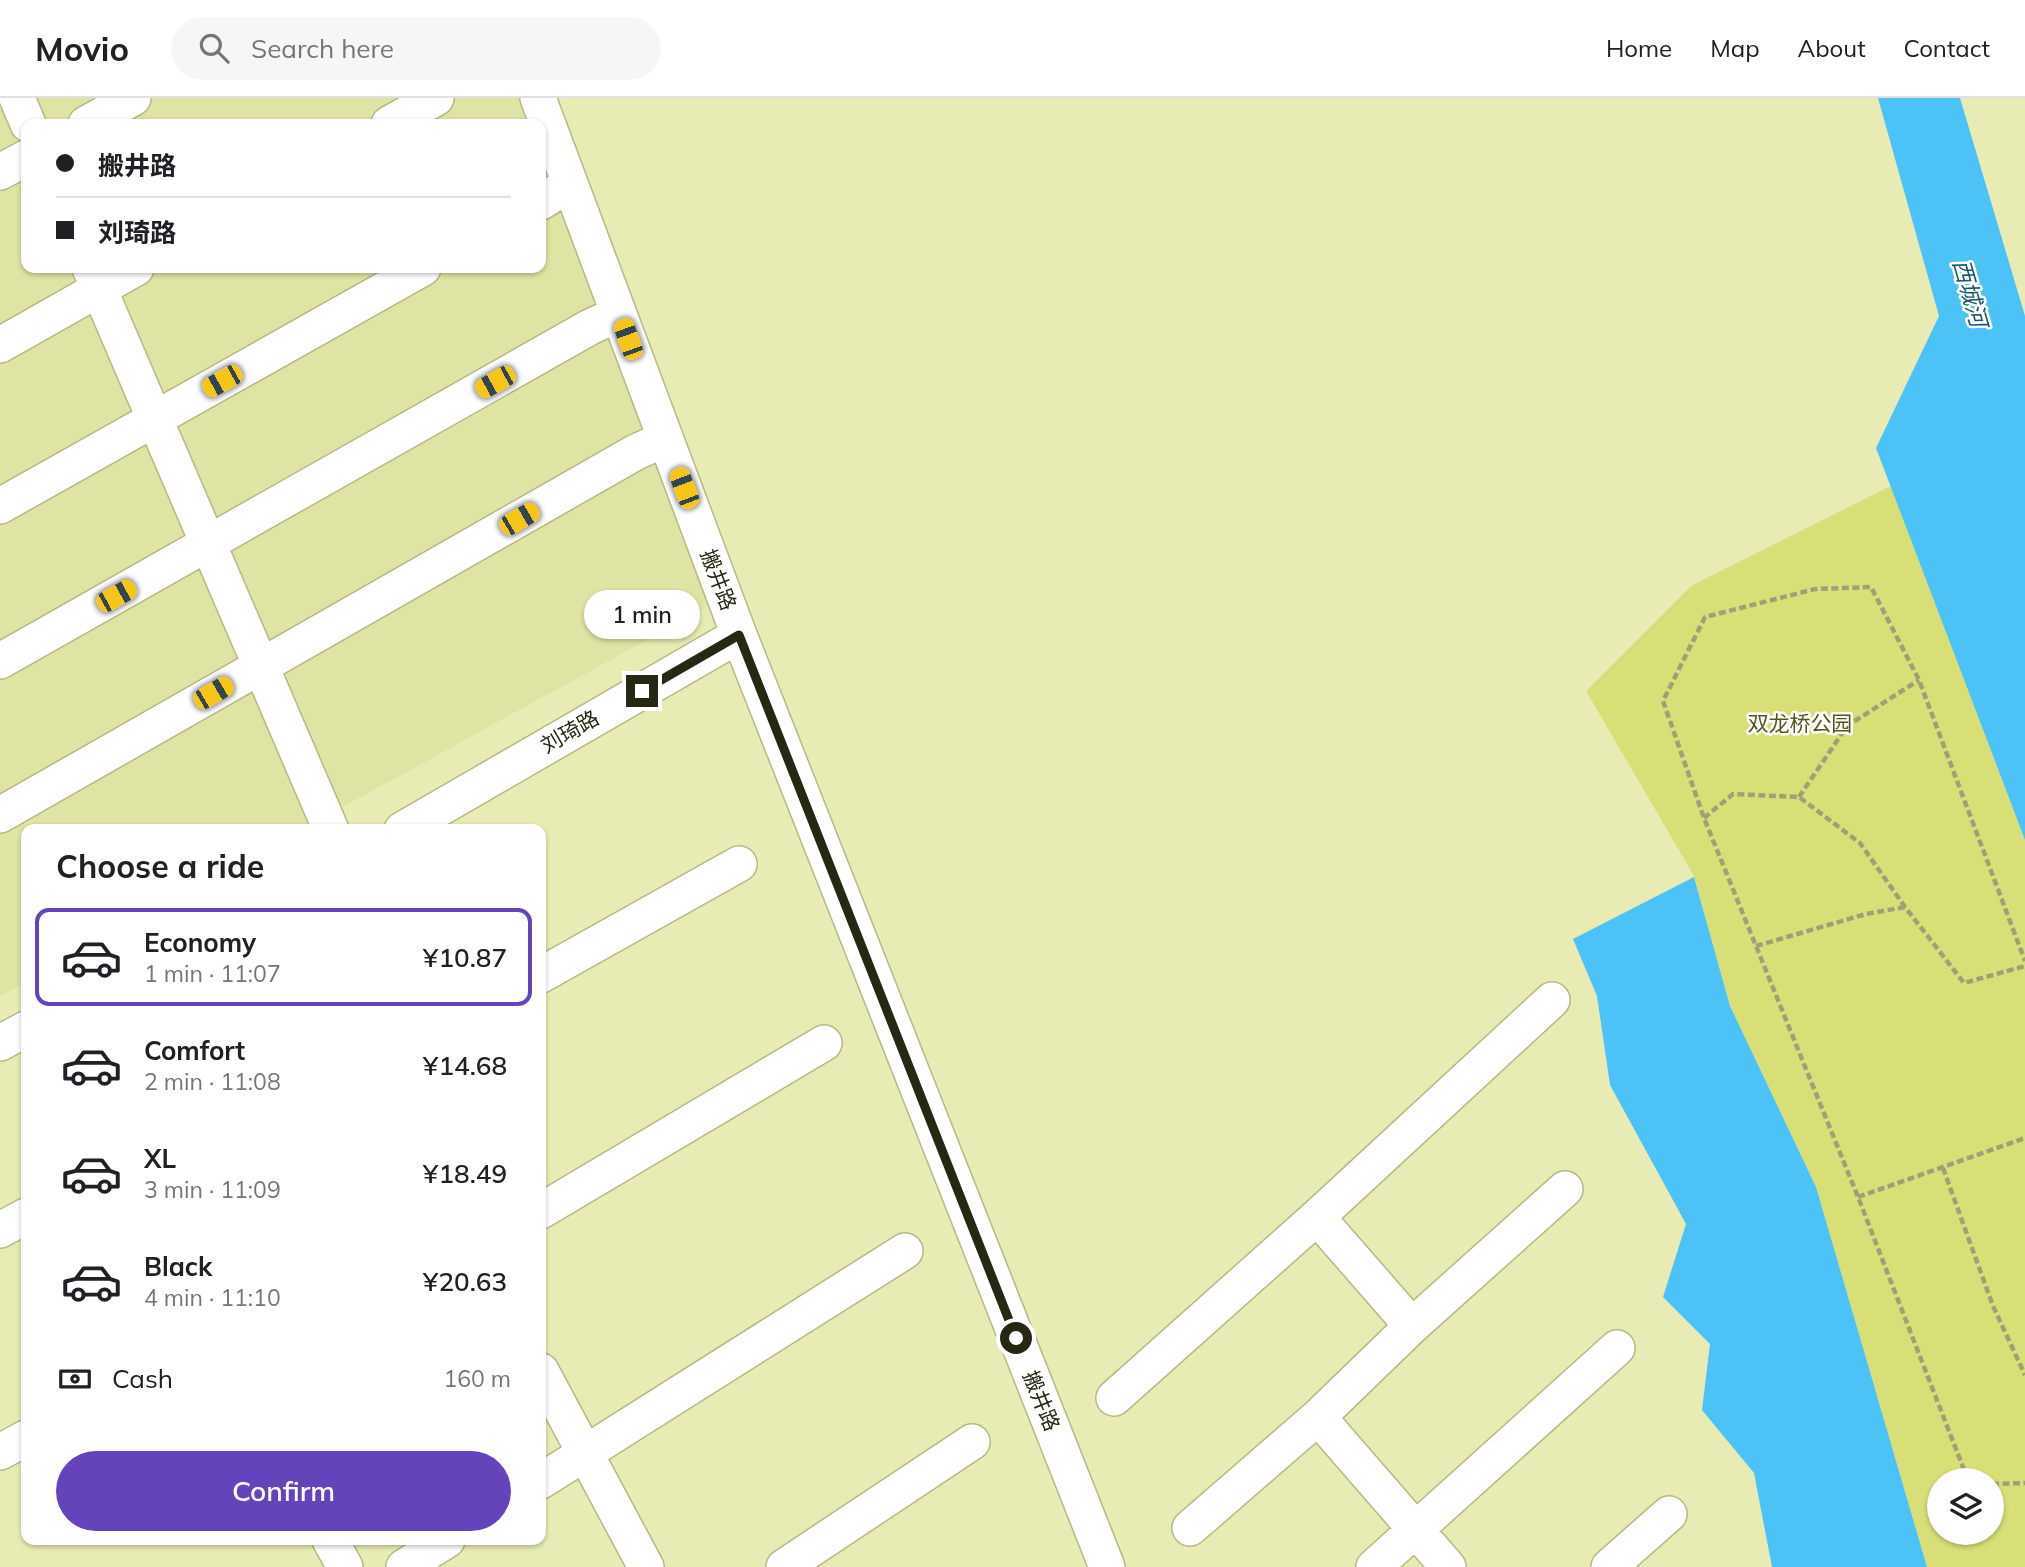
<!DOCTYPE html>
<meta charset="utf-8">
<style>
body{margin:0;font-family:Mulish,"Noto Sans SC",sans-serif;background:#f6f6f6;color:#202124;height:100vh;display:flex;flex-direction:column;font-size:26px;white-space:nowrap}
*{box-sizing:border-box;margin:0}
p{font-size:23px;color:#757577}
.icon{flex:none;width:38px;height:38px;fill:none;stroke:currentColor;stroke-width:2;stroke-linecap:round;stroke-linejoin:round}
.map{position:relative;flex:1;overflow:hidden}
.sheet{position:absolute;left:21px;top:726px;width:525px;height:721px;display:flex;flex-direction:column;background:#fff;border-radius:14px;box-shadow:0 2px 5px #0004}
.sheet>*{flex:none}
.hud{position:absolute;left:21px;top:21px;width:525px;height:154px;border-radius:14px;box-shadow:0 2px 5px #0004;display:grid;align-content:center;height:154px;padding:0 35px;background:#fff}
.controls{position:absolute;left:1927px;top:1370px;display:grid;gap:14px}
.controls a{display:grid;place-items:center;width:77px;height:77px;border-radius:50%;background:#fff;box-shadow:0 2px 5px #0004;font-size:35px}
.end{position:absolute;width:32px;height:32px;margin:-16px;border:9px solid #272813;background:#fff;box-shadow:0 0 0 4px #fff}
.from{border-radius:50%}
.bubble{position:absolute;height:49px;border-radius:24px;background:#fff;box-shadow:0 2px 5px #0004;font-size:23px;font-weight:600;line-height:49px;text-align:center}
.car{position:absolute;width:21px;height:42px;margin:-21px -10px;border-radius:9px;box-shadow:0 0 5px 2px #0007;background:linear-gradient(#f5c518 24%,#345 0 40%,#f5c518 0 76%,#345 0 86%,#f5c518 0)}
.hud b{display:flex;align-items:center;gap:24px;height:66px;font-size:26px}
.hud b+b{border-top:2px solid #e0e0e0}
.hud i{width:18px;height:18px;background:#202124}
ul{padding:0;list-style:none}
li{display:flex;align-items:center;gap:21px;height:98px;margin:0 14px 10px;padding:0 21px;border:4px solid transparent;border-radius:14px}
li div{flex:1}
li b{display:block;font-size:26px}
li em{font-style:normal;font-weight:600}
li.current{border-color:#6543bb}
li>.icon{width:63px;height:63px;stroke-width:1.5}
h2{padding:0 35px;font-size:32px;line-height:84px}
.pay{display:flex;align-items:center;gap:18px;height:77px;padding:0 35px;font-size:26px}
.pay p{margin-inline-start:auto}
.primary-button{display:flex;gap:14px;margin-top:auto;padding:14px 35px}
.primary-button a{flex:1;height:80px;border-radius:42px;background:#6543bb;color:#fff;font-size:28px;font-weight:600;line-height:80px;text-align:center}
header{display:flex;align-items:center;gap:42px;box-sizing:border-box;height:98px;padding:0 35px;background:#fff;border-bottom:2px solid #e0e0e0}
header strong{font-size:33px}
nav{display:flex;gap:38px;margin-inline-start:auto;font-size:24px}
.search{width:490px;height:63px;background:#f6f6f6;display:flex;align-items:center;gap:18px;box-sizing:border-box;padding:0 24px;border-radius:38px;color:#757577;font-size:26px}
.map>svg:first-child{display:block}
.built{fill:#dfe4a4;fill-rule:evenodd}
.green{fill:#d9df77;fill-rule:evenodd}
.water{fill:#4cc2f7}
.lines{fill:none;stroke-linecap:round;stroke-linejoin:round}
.minor-casing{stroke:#b5b983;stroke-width:38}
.path{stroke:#9ea177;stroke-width:4.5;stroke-dasharray:7 3.5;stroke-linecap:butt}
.minor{stroke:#fff;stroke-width:35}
.route{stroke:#272813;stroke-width:9}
.labels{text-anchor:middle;stroke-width:5;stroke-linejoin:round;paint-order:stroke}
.street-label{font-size:21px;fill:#272813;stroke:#fff}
.park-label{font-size:21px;fill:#52551e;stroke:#fff}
.water-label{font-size:23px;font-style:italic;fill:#185773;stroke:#fff}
</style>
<header>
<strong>Movio</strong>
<div class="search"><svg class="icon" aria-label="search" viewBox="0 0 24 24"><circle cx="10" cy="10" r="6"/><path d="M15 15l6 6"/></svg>Search here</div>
<nav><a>Home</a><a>Map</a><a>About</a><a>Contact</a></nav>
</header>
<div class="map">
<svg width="2025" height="1469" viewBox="0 0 2025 1469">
<rect width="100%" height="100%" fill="#e8ecb4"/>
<path class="built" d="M0 0H531L721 501 303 731 26 732V884L0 898ZM26 26H541V170H26Z"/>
<path class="green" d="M1891 388 2025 742V1469H1927L1816 1089 1730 908 1694 778 1586 593 1691 488ZM1939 1382H1992V1435H1939Z"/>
<path class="water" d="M1878 0H1960L2025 218V742L1876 350 1939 218Z
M1694 779 1730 908 1816 1089 1927 1469H1772L1754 1375 1702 1312 1710 1246 1663 1199 1686 1126 1610 987 1597 898 1573 841Z"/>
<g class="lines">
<defs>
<path id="minor" d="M17 0 28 26
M538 0 739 537 1107 1469
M86 26 133 0
M389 26 436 0
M0 74 26 60
M541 104 570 86
M90 170 331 732
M0 247 136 170
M0 408 423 170
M0 563 590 229 618 216
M0 717 636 354 665 341
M402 732 739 537
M541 877 739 766
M0 945 26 931
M541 1113 824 945
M0 1132 26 1118
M1412 1228 1565 1091
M541 1273 646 1469
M1114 1300 1317 1119
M0 1354 26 1340
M541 1383 905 1153
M1190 1430 1318 1319
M330 1442 345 1469
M404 1469 447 1442
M784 1469 972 1344
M1374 1469 1617 1250
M1448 1469 1318 1319 1412 1228 1317 1119 1552 902
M1609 1469 1669 1416"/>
</defs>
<use href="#minor" class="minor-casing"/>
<path class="path" d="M1799 699 1847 628 1919 582
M1704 720 1733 696 1799 699 1860 745 1905 809 1964 885 2025 868
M1756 848 1866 816 1905 809
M1943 1070 1993 1208 2025 1277
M1858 1099 2025 1040
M1968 1382 1858 1099 1704 720 1663 603 1705 519 1815 491 1871 489 1919 582 2025 863
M1992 1386 2025 1385"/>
<use href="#minor" class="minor"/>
</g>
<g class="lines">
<path class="route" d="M642 593 739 537 1016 1240"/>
</g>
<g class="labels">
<g class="street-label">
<text transform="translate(718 482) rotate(69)" y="7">搬井路</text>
<text transform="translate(570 634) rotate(-30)" y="7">刘琦路</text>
<text transform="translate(1041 1303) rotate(68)" y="7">搬井路</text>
</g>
<g class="park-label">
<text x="1800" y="633">双龙桥公园</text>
</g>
<g class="water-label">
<text transform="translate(1970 195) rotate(74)" y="8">西城河</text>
</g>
</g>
</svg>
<div class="controls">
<a><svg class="icon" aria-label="layers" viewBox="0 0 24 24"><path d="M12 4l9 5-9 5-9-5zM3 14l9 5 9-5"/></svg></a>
</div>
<i class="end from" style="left:1016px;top:1240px"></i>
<i class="end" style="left:642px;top:593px"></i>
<div class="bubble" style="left:584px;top:492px;width:116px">1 min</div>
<i class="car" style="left:628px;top:241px;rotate:340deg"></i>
<i class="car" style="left:222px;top:283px;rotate:241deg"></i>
<i class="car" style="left:495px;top:284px;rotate:241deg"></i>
<i class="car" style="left:684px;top:390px;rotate:339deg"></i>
<i class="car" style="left:519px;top:421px;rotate:60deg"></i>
<i class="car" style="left:116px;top:498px;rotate:61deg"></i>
<i class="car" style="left:213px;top:595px;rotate:60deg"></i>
<div class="hud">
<b><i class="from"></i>搬井路</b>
<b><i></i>刘琦路</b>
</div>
<section class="sheet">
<h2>Choose a ride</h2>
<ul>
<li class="current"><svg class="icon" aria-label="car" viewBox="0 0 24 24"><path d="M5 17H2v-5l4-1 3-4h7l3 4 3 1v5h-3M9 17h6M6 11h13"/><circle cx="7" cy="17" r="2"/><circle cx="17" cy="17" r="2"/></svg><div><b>Economy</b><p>1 min · 11:07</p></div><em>¥10.87</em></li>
<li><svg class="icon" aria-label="car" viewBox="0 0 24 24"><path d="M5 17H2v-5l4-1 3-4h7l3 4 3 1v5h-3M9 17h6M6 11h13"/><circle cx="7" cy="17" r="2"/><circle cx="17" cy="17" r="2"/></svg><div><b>Comfort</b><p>2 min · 11:08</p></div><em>¥14.68</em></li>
<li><svg class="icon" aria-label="car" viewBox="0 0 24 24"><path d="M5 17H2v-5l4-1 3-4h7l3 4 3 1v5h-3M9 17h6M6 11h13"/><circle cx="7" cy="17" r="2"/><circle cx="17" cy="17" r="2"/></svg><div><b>XL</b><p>3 min · 11:09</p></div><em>¥18.49</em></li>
<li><svg class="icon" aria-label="car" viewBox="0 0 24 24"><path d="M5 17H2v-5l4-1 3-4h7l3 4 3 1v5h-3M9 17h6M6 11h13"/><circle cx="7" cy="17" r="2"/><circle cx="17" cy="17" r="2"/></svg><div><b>Black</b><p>4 min · 11:10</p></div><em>¥20.63</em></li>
</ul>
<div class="pay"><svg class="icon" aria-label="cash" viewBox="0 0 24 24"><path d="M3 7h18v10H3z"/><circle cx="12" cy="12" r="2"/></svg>Cash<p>160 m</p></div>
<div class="primary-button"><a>Confirm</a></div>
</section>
</div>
